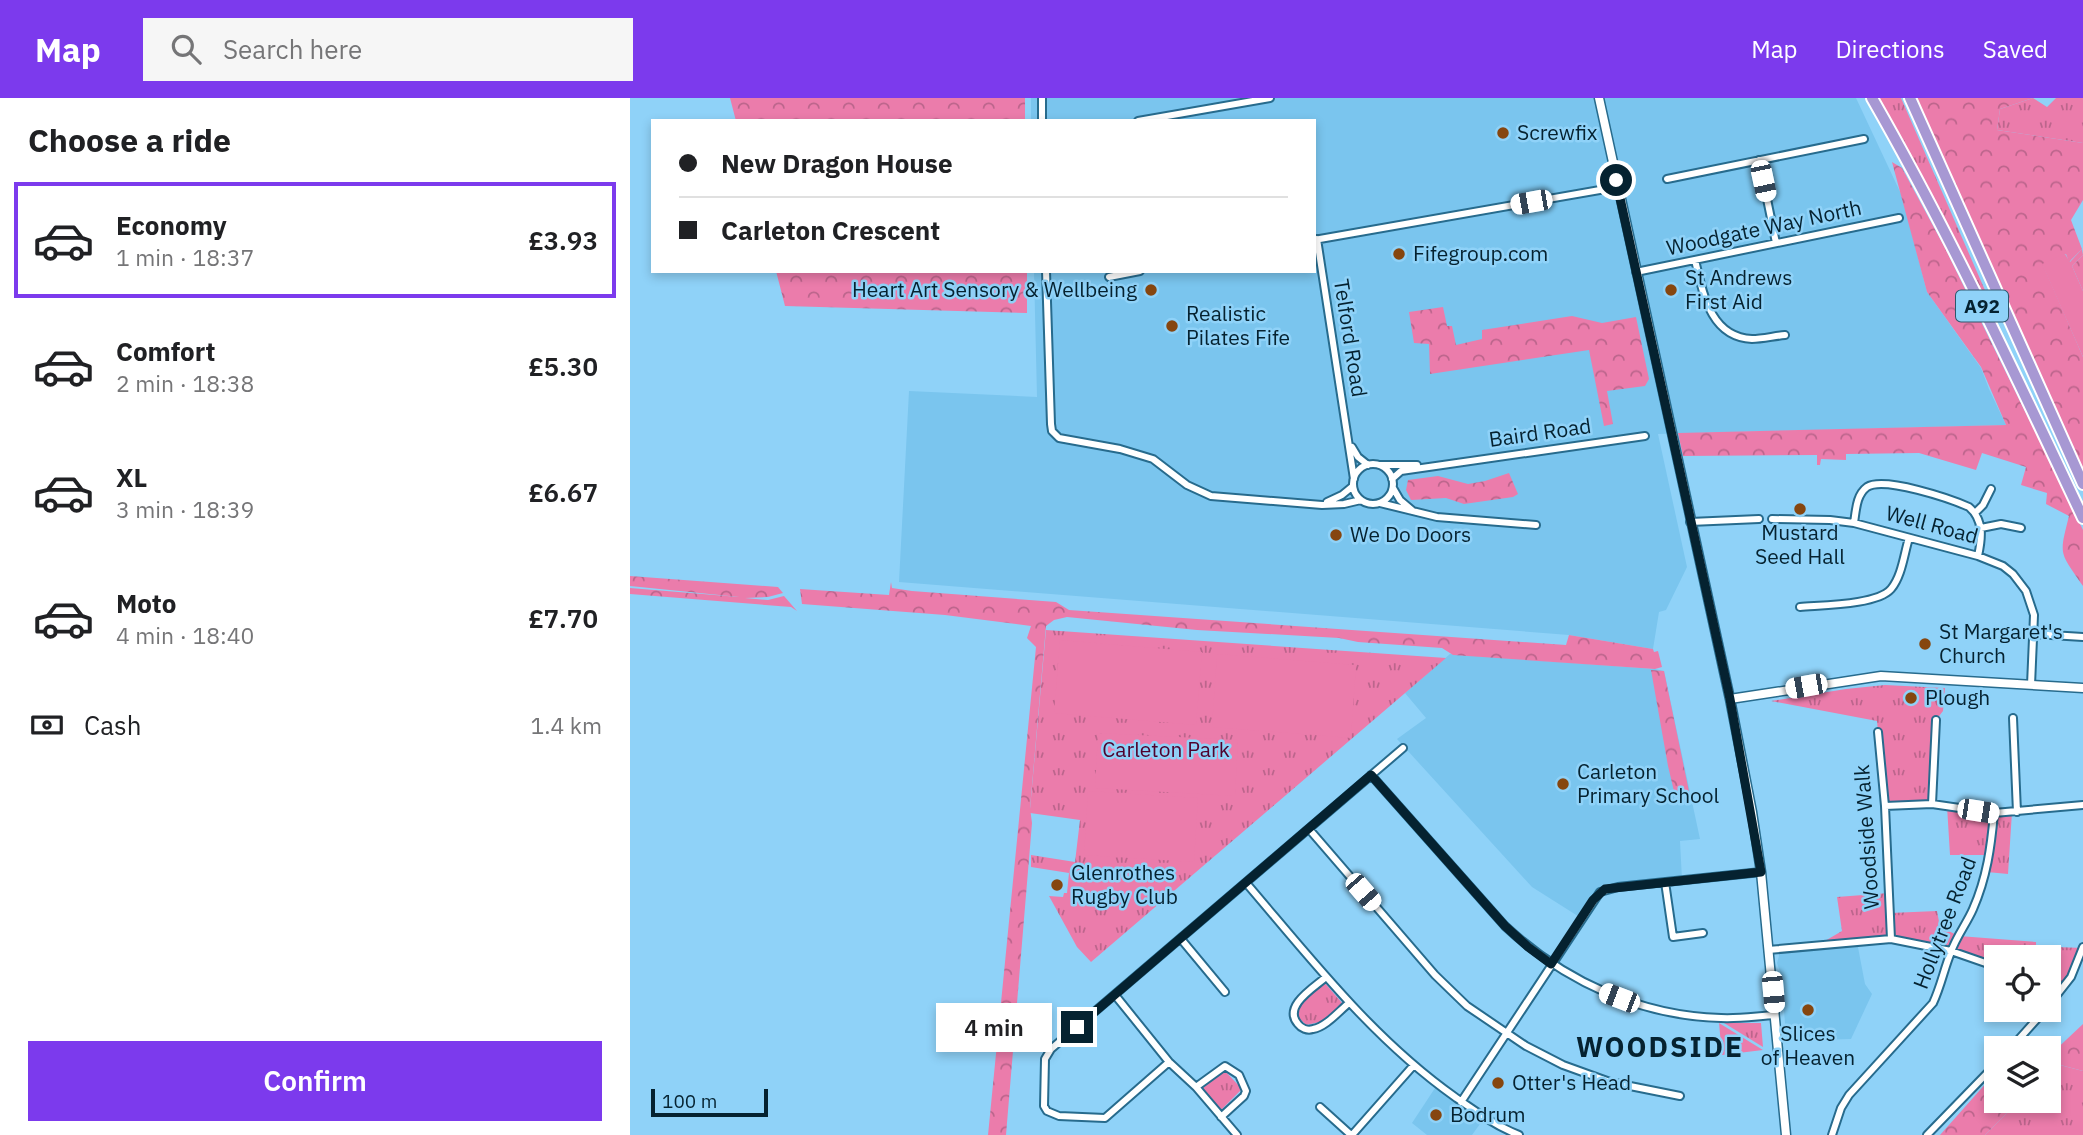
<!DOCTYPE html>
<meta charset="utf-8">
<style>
body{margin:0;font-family:"IBM Plex Sans",sans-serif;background:#f6f6f6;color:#202124;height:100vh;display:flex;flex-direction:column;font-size:26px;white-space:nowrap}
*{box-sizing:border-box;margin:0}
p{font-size:23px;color:#757577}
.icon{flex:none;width:38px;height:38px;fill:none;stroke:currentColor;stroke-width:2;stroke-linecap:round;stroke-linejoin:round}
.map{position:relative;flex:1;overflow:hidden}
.panel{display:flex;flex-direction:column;background:#fff;width:630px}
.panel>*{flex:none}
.top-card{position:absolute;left:21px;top:21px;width:665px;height:154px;border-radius:0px;box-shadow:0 4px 10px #0003;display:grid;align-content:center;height:154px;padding:0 28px;background:#fff}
.tools{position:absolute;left:1354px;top:847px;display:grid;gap:14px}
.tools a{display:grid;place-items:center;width:77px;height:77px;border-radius:0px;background:#fff;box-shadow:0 4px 10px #0003;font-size:35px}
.scale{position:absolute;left:21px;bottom:18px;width:117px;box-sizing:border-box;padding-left:7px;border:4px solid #052230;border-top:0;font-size:19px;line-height:24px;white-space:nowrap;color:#052230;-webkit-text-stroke:5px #8fd2f8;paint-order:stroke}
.end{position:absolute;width:32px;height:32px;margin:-16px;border:9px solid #052230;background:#fff;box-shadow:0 0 0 4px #fff}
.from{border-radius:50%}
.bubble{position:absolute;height:49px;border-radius:0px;background:#fff;box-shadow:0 4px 10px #0003;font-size:23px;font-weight:600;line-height:49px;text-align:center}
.car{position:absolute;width:21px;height:42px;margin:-21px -10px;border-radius:9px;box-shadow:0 0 5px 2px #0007;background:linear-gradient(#fff 24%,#345 0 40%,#fff 0 76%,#345 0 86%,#fff 0)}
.top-card b{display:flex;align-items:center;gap:24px;height:66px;font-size:26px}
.top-card b+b{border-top:2px solid #e0e0e0}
.top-card i{width:18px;height:18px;background:#202124}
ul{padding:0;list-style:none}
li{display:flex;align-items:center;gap:21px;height:116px;margin:0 14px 10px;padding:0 14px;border:4px solid transparent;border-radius:0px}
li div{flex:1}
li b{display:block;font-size:26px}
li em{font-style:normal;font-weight:600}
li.on{border-color:#7c3aed}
li>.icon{width:63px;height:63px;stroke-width:1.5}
h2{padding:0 28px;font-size:32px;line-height:84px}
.pay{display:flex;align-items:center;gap:18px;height:77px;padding:0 28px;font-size:26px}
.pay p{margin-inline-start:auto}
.primary-button{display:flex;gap:14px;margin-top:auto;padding:14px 28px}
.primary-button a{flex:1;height:80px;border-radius:0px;background:#7c3aed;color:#fff;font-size:28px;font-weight:600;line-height:80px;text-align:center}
header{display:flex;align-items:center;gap:42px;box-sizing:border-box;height:98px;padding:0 35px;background:#7c3aed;color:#fff}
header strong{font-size:33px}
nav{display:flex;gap:38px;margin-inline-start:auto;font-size:24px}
.search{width:490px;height:63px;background:#f6f6f6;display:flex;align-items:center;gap:18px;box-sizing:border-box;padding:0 24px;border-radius:0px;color:#757577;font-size:26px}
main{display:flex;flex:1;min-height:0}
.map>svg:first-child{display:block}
.built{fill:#7ac5ee}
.grass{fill:url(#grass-tufts)}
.forest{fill:url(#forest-crowns)}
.garden{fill:#eb7cab}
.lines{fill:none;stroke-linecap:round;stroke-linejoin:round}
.minor-casing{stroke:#276b8d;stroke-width:10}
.tertiary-casing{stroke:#276b8d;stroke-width:11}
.trunk-casing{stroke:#fff;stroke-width:14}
.minor{stroke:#fff;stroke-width:6}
.tertiary{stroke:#fff;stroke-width:8}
.trunk{stroke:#a798d3;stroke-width:10}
.route{stroke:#052230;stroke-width:9}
.poi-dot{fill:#86460f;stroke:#8fd2f8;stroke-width:2.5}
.labels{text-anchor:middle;stroke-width:5;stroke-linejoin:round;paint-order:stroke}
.shield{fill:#8fd2f8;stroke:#2e576c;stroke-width:2}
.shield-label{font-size:19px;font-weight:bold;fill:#052230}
.poi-label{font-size:21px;fill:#052230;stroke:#8fd2f8;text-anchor:start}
.street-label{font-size:21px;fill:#052230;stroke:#8fd2f8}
.park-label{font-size:21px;fill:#50022d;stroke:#8fd2f8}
.district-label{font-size:28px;font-weight:bold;letter-spacing:2px;fill:#052230;stroke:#8fd2f8}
</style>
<header>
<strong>Map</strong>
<div class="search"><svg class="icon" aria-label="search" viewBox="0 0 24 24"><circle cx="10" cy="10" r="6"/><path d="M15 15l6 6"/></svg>Search here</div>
<nav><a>Map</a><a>Directions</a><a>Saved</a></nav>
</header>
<main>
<section class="panel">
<h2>Choose a ride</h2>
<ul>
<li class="on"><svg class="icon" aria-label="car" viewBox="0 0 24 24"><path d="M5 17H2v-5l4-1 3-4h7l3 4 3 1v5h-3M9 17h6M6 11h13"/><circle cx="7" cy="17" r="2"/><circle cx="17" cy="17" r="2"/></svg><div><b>Economy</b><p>1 min · 18:37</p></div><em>£3.93</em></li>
<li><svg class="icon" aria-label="car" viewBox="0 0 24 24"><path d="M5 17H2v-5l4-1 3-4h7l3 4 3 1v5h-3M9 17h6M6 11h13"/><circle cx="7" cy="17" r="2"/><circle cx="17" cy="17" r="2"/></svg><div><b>Comfort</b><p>2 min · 18:38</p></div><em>£5.30</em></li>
<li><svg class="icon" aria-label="car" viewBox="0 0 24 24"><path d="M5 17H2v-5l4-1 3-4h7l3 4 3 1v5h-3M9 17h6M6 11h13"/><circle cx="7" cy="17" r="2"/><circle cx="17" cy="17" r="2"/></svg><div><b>XL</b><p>3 min · 18:39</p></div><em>£6.67</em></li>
<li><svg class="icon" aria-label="car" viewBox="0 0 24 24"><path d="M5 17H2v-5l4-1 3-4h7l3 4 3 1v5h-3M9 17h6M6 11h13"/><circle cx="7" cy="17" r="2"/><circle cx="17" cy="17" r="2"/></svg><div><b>Moto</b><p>4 min · 18:40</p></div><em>£7.70</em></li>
</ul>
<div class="pay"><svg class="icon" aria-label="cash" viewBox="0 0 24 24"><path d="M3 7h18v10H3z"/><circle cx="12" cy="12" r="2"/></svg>Cash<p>1.4 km</p></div>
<div class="primary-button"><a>Confirm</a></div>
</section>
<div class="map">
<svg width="1453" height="1037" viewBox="0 0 1453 1037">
<defs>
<pattern id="grass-tufts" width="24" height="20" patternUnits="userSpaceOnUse" patternTransform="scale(1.75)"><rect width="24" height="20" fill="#eb7cab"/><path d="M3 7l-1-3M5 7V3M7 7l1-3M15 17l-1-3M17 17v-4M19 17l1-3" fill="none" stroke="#bc658c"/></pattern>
<pattern id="forest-crowns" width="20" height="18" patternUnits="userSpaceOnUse" patternTransform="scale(1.75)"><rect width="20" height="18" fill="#eb7cab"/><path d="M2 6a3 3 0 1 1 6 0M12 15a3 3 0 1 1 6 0" fill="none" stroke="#bc658c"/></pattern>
</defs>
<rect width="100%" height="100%" fill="#8fd2f8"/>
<path class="built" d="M401 0H1226L1272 98 1297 194 1351 270 1359 291 1376 327 1028 336 1057 469 1036 512 1029 514 1023 551 939 537 269 484 279 293 407 299 404 173H684V23H401Z
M820 556 1025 571 1034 573 1070 741 1050 743 1052 782 975 791 951 820 902 789 767 641 796 620 775 595Z
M1227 844 1235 886 1242 896 1221 941 1154 943 1156 937 1151 877 1147 865 1149 858 1148 851Z
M807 987 855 1019 842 1037H797L782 1025Z"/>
<path class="grass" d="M1246 0H1271L1368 222Z
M1403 0 1417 9 1426 0H1453V45L1367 32 1370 11Z
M416 532 816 560 461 864 447 849 419 798 433 799 434 795H437L439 775 401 769V757L445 764 450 722 400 715V711Z
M1255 587 1315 590 1313 613 1306 622 1302 706 1255 708 1247 623 1141 603 1216 591Z
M1317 708 1382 714 1378 776 1357 774 1359 757H1320Z
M1259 795 1260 815 1307 813 1310 829 1329 838 1406 844V857L1425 858 1426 849 1453 850 1446 869 1419 904V859H1367V869L1272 842 1188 847 1212 833 1207 799Z
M694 884 713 906 690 924 676 927 668 919C666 903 683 894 694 884Z
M1089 925 1133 952 1092 957Z
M1094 925H1131L1133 949Z
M1426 966 1453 973V1037H1355L1389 1003H1419V973Z
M595 973 612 991 590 1013 571 991Z"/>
<path class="forest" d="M100 0H395V23H106Z
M1287 0H1403L1370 11 1367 32 1453 45V102L1441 122 1452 151 1439 164 1436 156 1413 167 1453 259V377L1359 169Z
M1262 64 1272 70 1315 150 1453 432V488C1429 453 1429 458 1439 418L1416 406 1417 395 1391 387 1396 369 1352 355 1346 372 1289 355 1216 356V362L1191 361 1190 367H1187V357L1053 358 1048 335 1376 327 1351 269 1297 194Z
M1453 157V193L1442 168Z
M146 173H397V215L155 208Z
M813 209 817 228H822L826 247 852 241V232L942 218 972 225 1006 219 1019 281 1015 288 977 293 983 326 974 328 959 252 800 276 799 246 784 245 779 214Z
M879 375 888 396 883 399 834 406 816 400 781 402 776 392 778 382 808 378 838 386 855 383Z
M0 478 148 489 153 495 138 499 115 500 138 502 154 498 167 513 161 509 0 496V490L109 499 0 488Z
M261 484 262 490 282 493 426 504 439 512 936 547 939 537 1023 551 1024 554 1028 553 1032 569 1025 571 823 557 812 550 728 544 709 540 567 532 437 519 424 522 416 528 400 710 402 725 376 1037H358L406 549 397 540 401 528 315 517 172 506 170 491 259 497Z
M1021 572 1034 573 1061 703 1047 706 1038 668Z
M1453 926V973L1419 964V958Z
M1367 981V1003H1389L1355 1037H1310L1358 983Z"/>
<path class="garden" d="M1452 151 1453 157 1442 168 1453 193V259L1412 166 1435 156 1440 164Z
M430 542 572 554 566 627 424 615Z
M587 556 726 567 721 640 582 629Z
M468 635 608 642 605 698 465 690Z
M458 693 568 700 564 764 454 757Z"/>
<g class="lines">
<defs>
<path id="minor" d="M412 0V23
M508 23 640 0
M1129 62 1146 145
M1037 81 1234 41
M687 141 724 381
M684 142 987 89
M1065 162C1073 195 1080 239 1122 241 1132 241 1144 238 1155 237
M416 173 421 326 422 333 429 340 490 351 523 361 557 387 581 398 692 407 714 406 731 402
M1006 174 1269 120
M479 179 510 173
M722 349 728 359 738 367
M723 386a20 20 0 1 1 40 0a20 20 0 1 1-40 0Z
M749 367H787
M762 381 771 373 1015 338
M763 390 770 402 783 413
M697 404 712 397 723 388
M750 405 807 419 906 427
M1345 415 1353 407 1361 391
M1142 421 1200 422 1224 425 1348 458 1373 468 1383 476 1396 493 1404 517 1401 587
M1060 424 1129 421
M1224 425C1226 413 1226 397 1237 389 1254 378 1321 401 1339 409 1354 422 1352 440 1348 458
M1351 430 1371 426 1391 430
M1170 509C1192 507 1247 507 1261 491 1272 478 1274 456 1279 440
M1405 536 1453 539
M1383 620 1387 714
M1248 634 1255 708 1261 841
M741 677 875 828C934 883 1010 918 1091 920 1109 921 1127 918 1145 917
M1302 706 1306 622
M1255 708 1302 706 1364 715 1453 707
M679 731 805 877 837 908 896 948 933 967 980 984 1050 998
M1035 784 1043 839 1073 835
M617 786C682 862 743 941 825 999 845 1013 866 1028 889 1037
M551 841 595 894
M1138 852 1261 841 1321 853 1367 869
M696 879C685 889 652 908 668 926 671 930 677 933 683 931 696 929 709 913 719 905
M485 897 539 964 566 989 607 1037
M1419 907 1441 879 1453 849
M1381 950 1415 912
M539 964 475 1020 429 1018 417 1013 414 1008 415 961 421 951 773 650
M566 989 595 968 609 977 616 993 614 998 591 1019
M831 1004 970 794 988 789 1131 774
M690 1009 721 1037
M722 1037 783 968
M1202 1037 1211 1010 1219 997 1303 905C1311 888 1314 871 1321 854 1326 839 1337 825 1343 811 1357 779 1361 749 1364 715
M1297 1037 1367 965"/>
<path id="tertiary" d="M969 0 1100 601 1122 714 1131 774 1156 1037
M1100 601 1251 578 1453 590"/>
<path id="trunk" d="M1242 0C1320 136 1386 278 1453 420
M1280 0 1453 386"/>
</defs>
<use href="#minor" class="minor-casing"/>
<use href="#tertiary" class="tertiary-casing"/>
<use href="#trunk" class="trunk-casing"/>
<use href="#minor" class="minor"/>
<use href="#tertiary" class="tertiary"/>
<use href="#trunk" class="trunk"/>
</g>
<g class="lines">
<path class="route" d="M447 929 741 677 875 828 898 849 921 866 963 802 975 791 1131 774 1100 601 986 82"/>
</g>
<g class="poi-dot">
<circle cx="873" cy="35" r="7"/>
<circle cx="769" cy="156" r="7"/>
<circle cx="521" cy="192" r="7"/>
<circle cx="1041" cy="192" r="7"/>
<circle cx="542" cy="228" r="7"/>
<circle cx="1170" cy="411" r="7"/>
<circle cx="706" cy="437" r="7"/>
<circle cx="1295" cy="546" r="7"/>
<circle cx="1281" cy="600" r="7"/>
<circle cx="933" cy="686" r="7"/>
<circle cx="427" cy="787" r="7"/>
<circle cx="1178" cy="912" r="7"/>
<circle cx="868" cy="985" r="7"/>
<circle cx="806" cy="1017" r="7"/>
</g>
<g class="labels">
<rect class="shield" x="1326" y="192.5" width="52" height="31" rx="5"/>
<g class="shield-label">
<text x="1352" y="215">A92</text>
</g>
<g class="poi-label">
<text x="887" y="42">Screwfix</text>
<text x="783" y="163">Fifegroup.com</text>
<text x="1055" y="187">St Andrews<tspan x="1055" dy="24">First Aid</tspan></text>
<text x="507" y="199" text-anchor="end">Heart Art Sensory &amp; Wellbeing</text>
<text x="556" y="223">Realistic<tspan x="556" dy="24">Pilates Fife</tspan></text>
<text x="1170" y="442" text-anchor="middle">Mustard<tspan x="1170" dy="24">Seed Hall</tspan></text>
<text x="720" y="444">We Do Doors</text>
<text x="1309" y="541">St Margaret's<tspan x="1309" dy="24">Church</tspan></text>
<text x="1295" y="607">Plough</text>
<text x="947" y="681">Carleton<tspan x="947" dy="24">Primary School</tspan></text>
<text x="441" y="782">Glenrothes<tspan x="441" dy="24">Rugby Club</tspan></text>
<text x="1178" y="943" text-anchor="middle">Slices<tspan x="1178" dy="24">of Heaven</tspan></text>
<text x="882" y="992">Otter's Head</text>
<text x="820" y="1024">Bodrum</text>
</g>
<g class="street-label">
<text transform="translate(1134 130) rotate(-12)" y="7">Woodgate Way North</text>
<text transform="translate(720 240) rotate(81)" y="7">Telford Road</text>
<text transform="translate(910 335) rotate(-8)" y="7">Baird Road</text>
<text transform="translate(1302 427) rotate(15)" y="7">Well Road</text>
<text transform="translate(1237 739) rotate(-94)" y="7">Woodside Walk</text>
<text transform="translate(1315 825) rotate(-69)" y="7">Hollytree Road</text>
</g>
<g class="park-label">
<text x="536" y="659">Carleton Park</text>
</g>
<g class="district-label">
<text x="1030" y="959">WOODSIDE</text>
</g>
</g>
</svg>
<div class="tools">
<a><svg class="icon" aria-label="locate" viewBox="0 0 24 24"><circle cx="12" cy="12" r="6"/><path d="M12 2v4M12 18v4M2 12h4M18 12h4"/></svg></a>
<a><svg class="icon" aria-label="layers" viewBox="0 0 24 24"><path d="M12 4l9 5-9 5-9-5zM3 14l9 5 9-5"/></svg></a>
</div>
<div class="scale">100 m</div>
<i class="end from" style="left:986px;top:82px"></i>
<i class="end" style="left:447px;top:929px"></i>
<div class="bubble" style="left:306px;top:905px;width:116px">4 min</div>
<i class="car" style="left:1133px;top:83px;rotate:168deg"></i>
<i class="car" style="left:901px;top:104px;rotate:260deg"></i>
<i class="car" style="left:1176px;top:588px;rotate:260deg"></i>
<i class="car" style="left:1348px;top:713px;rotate:99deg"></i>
<i class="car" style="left:733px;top:794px;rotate:139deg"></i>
<i class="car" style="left:1143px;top:894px;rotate:175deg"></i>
<i class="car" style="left:989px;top:900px;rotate:291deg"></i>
<div class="top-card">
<b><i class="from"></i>New Dragon House</b>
<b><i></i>Carleton Crescent</b>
</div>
</div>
</main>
